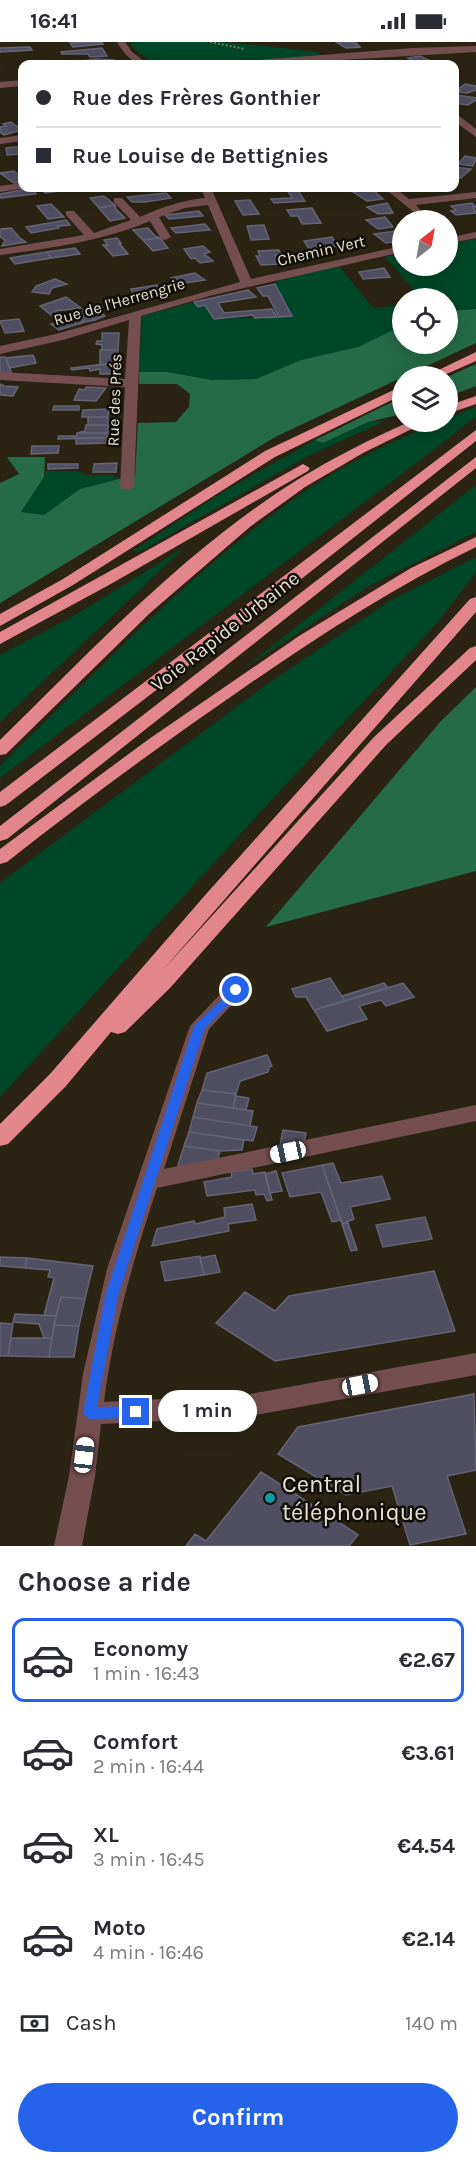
<!DOCTYPE html>
<meta charset="utf-8">
<style>
body{margin:0;font-family:Karla,sans-serif;background:#f7f7f7;color:#2b2b33;height:100vh;display:flex;flex-direction:column;font-size:22px;white-space:nowrap}
*{box-sizing:border-box;margin:0}
p{font-size:20px;color:#7c7c81}
.icon{flex:none;width:33px;height:33px;fill:none;stroke:currentColor;stroke-width:2;stroke-linecap:round;stroke-linejoin:round}
.map{position:relative;height:1504px;overflow:hidden}
.details{display:flex;flex-direction:column;background:#fff;flex:1}
.details>*{flex:none}
.banner{position:absolute;left:18px;top:18px;width:441px;height:132px;border-radius:12px;box-shadow:0 3px 15px #0003;display:grid;align-content:center;height:132px;padding:0 18px;background:#fff}
.needle{width:39px;rotate:31deg}
.tools{position:absolute;left:392px;top:168px;display:grid;gap:12px}
.tools a{display:grid;place-items:center;width:66px;height:66px;border-radius:50%;background:#fff;box-shadow:0 3px 15px #0003;font-size:30px}
.end{position:absolute;width:27px;height:27px;margin:-14px;border:8px solid #2563eb;background:#fff;box-shadow:0 0 0 3px #fff}
.from{border-radius:50%}
.bubble{position:absolute;height:42px;border-radius:21px;background:#fff;box-shadow:0 3px 15px #0003;font-size:20px;font-weight:700;line-height:42px;text-align:center}
.car{position:absolute;width:18px;height:36px;margin:-18px -9px;border-radius:8px;box-shadow:0 0 4px 2px #0007;background:linear-gradient(#fff 24%,#345 0 40%,#fff 0 76%,#345 0 86%,#fff 0)}
.banner b{display:flex;align-items:center;gap:21px;height:57px;font-size:22px}
.banner b+b{border-top:2px solid #e1e1e2}
.banner i{width:15px;height:15px;background:#2b2b33}
ul{padding:0;list-style:none}
li{display:flex;align-items:center;gap:18px;height:84px;margin:0 12px 9px;padding:0 6px;border:3px solid transparent;border-radius:12px}
li div{flex:1}
li b{display:block;font-size:22px}
li em{font-style:normal;font-weight:700}
li.current{border-color:#2563eb}
li>.icon{width:54px;height:54px;stroke-width:1.5}
h2{padding:0 18px;font-size:27px;line-height:72px}
.pay{display:flex;align-items:center;gap:15px;height:66px;padding:0 18px;font-size:22px}
.pay p{margin-inline-start:auto}
.button{display:flex;gap:12px;margin-top:auto;padding:12px 18px}
.button a{flex:1;height:69px;border-radius:36px;background:#2563eb;color:#fff;font-size:24px;font-weight:700;line-height:69px;text-align:center}
.status{display:flex;justify-content:space-between;align-items:center;height:42px;padding:0 30px;background:#fff;direction:ltr}
.status svg{height:16px;fill:currentColor}
.map>svg:first-child{display:block}
.green{fill:#004729}
.forest{fill:#256b48}
.building{fill:#4f4f61;stroke:#646477;stroke-width:1.5}
.lines{fill:none;stroke-linecap:round;stroke-linejoin:round}
.path{stroke:#7c7668;stroke-width:2;stroke-dasharray:2 2;stroke-linecap:butt}
.minor{fill:#754f50;fill-rule:evenodd}
.highway{fill:#e3868b;fill-rule:evenodd}
.route{fill:#2563eb}
.culture-dot{fill:#0f9aa8;stroke:#110e07;stroke-width:2}
.labels{text-anchor:middle;stroke-width:5;stroke-linejoin:round;paint-order:stroke}
.far-street-label{font-size:16px;fill:#e6e1d7;stroke:#110e07}
.street-label{font-size:20px;fill:#e6e1d7;stroke:#110e07}
.near-poi-label{font-size:24px;fill:#e6e1d7;stroke:#110e07;text-anchor:start}
</style>
<div class="status"><b>16:41</b><svg viewBox="0 0 49 12"><path d="M0 12V9h3v3zM5 12V6h3v6zM10 12V3h3v9zM15 12V0h3v12zM26 1h20v11H26zM47 4h2v5h-2z"/></svg></div>
<div class="map">
<svg width="476" height="1504" viewBox="0 0 476 1504">
<rect width="100%" height="100%" fill="#2b2413"/>
<path class="green" d="M130 0H225L318 10 321 15 156 22 135 8Z
M476 197V267L447 269V256H421L385 215 402 211V224H447V202Z
M339 224 373 266 402 263V286L393 288 358 305 301 318 256 337 212 338 167 330H139L142 274 194 260 198 265 205 263 214 277 291 274 275 242 279 238Z
M476 365V374L436 406 0 736V724C97 630 195 524 307 448 360 412 420 387 476 365Z
M387 378 306 415 139 510 133 509 226 448 315 398 323 401 368 380Z
M45 429H80L83 433H113L120 437 80 447 44 473 21 470 44 435Z
M476 443V490L369 544 243 627Z
M185 505 0 680V613L77 572Z
M476 515V530L438 580 288 740 0 1055V841L263 645 388 560Z"/>
<path class="forest" d="M476 267V301L277 394 0 561V441L19 432 7 415H45L44 435 21 470 44 473 80 447 135 433 138 381 176 380 189 365 190 352 177 342H139V330H167L212 338 256 337 301 318 358 305 393 288 402 286V302H447V269Z
M476 322V344L447 355V335Z
M402 355V372L368 380 323 401 315 398Z
M476 645V829L266 885 441 679Z"/>
<path class="building" d="M102 0 103 2 73 5 70 1Z
M336 0H355L360 5 346 6Z
M30 5 32 8 0 10V6Z
M102 6 107 14 90 15 88 12H62L61 10Z
M420 14 426 17 438 22H420L408 16Z
M97 17 114 18 118 22H95L81 19Z
M465 42 476 44V48L467 51 458 50 460 48H457Z
M457 53 476 56V58L468 63 454 61Z
M11 80 22 88 4 93 0 90V85L6 84 3 82Z
M16 105 22 106V115L21 112 7 113 6 106Z
M465 114 476 116 473 124 458 122Z
M454 125 471 127 461 136 454 135Z
M14 129 22 135V140L14 141 0 131Z
M32 146 36 152 0 156V152Z
M40 146H80L45 151Z
M263 146H296L305 159 274 161 271 157 292 156 286 146 265 148Z
M373 148 383 157 367 159 353 150Z
M166 151 171 156 145 160H132L127 155Z
M104 154 115 163 99 166 90 156Z
M250 158 259 172 243 173 235 159Z
M387 161 393 171 378 172 367 165Z
M472 161 476 165H473L476 171 456 173 451 169 456 168 451 164Z
M51 162 64 175 48 177 37 164Z
M115 163 116 167 125 176 110 179 99 166Z
M312 166 321 181 302 182 298 174H291L287 168Z
M199 169 203 174 169 177 165 173Z
M385 175 393 185 378 187 366 178Z
M66 178 70 183 58 184 59 186 31 191 26 185Z
M205 182 210 188 176 191 171 186Z
M264 183 269 197 251 198 247 184Z
M11 186 20 196 26 200 2 204 5 198 0 195V187Z
M148 186 155 194 160 196 143 198 133 188Z
M396 189 402 199 386 201 374 192Z
M332 195 338 204 309 207 304 199Z
M117 196 121 201H119L128 212 113 214 103 203H108L104 198Z
M160 196 168 206 153 209 143 198Z
M203 204 210 210 204 212 213 219 200 221 195 216 191 217 184 207Z
M75 206 80 212 52 216 46 210Z
M279 208 281 212 275 213 280 222 261 223 256 214H260L258 209Z
M46 210 52 216 15 222 10 216Z
M384 226 390 235 363 237 359 230Z
M195 231 205 238 178 242 171 236Z
M55 237 67 242 52 246 49 252 32 250 36 244Z
M275 242 292 274 279 275 268 254H263L257 246Z
M157 243 160 250 152 253 134 254 131 247Z
M248 248 256 255 218 261 224 271 272 267 277 275 255 276 253 273 214 277 205 263 198 265 194 260Z
M66 255 81 266 55 269 64 276 56 277 40 264Z
M94 266 101 271 105 274 95 278 83 269Z
M83 269 95 278 85 280 73 272Z
M77 275 85 280 59 288 51 282Z
M19 277 24 289 5 291 0 279Z
M102 291H119L118 308H102V303L96 302 97 299H102Z
M100 308H118V320L100 323Z
M33 313 36 321 10 326 6 316Z
M0 315H5L12 332 0 331Z
M120 320 119 332H100V327L90 329 89 326 72 328 71 326Z
M0 342 4 344 18 345 13 354 0 353Z
M86 345 106 346 96 359 74 358 79 347 85 348Z
M54 364H79V368H53Z
M109 367 108 375H82L83 368Z
M88 375H108V383H88Z
M86 383H108V391H77L85 389Z
M77 391H108L107 396 58 397 59 394H77Z
M73 396H107V401L76 402V398Z
M32 404H59L58 411 31 412Z
M117 421 116 430H93L94 422Z
M48 422H78V426L48 427Z
M330 936 345 959 314 968 306 955H296L292 947Z
M384 941 388 946 345 959 342 954Z
M403 941 414 955 386 964 381 958 359 964 367 977 327 989 314 968Z
M267 1013 272 1024 269 1025 268 1030 240 1039 236 1052 202 1048 207 1031Z
M202 1048 236 1052 233 1066 197 1061Z
M236 1054 249 1056 246 1068 233 1066Z
M197 1061 253 1069 250 1084 193 1075Z
M193 1075 257 1085 253 1099 189 1090Z
M283 1088 306 1091 304 1101 280 1103Z
M189 1090 244 1098 242 1108 220 1109 184 1104Z
M184 1104 220 1109 218 1117 184 1127 178 1123Z
M333 1121 341 1141 382 1134 390 1157 350 1165 354 1177 342 1182 322 1123Z
M322 1123 341 1178 332 1180 321 1150 290 1155 282 1131Z
M252 1127 253 1132 265 1130 272 1158 267 1159 264 1152 256 1153 255 1148 207 1154 204 1140 232 1135 231 1130Z
M276 1129 282 1149 270 1151 265 1132Z
M252 1162 256 1178 228 1182 229 1189 152 1204 157 1187 194 1179 195 1182 225 1175 224 1166Z
M425 1175 432 1197 383 1205 376 1183Z
M348 1181 357 1208 351 1209 342 1182Z
M215 1213 220 1230 204 1233 200 1216Z
M200 1214 204 1233 165 1239 161 1220Z
M0 1215 27 1216 25 1226 0 1224Z
M27 1216 93 1224 85 1257 61 1255 56 1274 44 1273 54 1236 48 1235 50 1228 25 1226Z
M434 1229 455 1289 275 1319 216 1281 245 1250 275 1269 289 1254Z
M61 1255 85 1257 79 1284 54 1283Z
M15 1272 56 1274 52 1296H44L39 1282 13 1280Z
M0 1281 13 1282 8 1314H0Z
M54 1283 79 1284 74 1315H49Z
M11 1296H52L49 1315 8 1314Z
M474 1352 476 1428 447 1434 466 1492 410 1503 392 1444 346 1453 278 1412 298 1385Z
M261 1430 354 1490 358 1493 349 1504H186L195 1492 206 1499Z"/>
<g class="lines">
<path class="path" d="M210 0 245 7"/>
<path class="minor" d="M117 0H125L132 10 148 22C132 22 125 13 117 0Z
M476 4V10L273 22H239L244 19 412 6Z
M454 24 459 27V33L454 36Z
M22 38V44L0 46V40Z
M454 70 476 87V95L454 79Z
M22 93V99L0 102V96Z
M22 141V146H26L0 150V144Z
M201 146H211L251 237 402 204V210L213 253 141 274 134 444 132 447H122L120 444 125 345 0 338V330L125 337 129 278 63 298 0 312V304L56 292 240 240 208 163 185 166 159 175 171 195 165 198 161 197 150 179C102 199 52 206 0 213V207L84 193 66 173V169H74L94 191 131 178 114 160V156H122L140 175C160 166 182 158 205 156Z
M384 146H395L409 157 476 150V156L416 163 420 168 415 171Z
M476 190V196L447 202V196Z
M236 941 243 943 246 948 209 987 164 1127 476 1063V1079L157 1146C134 1216 113 1287 104 1360L245 1353 476 1311V1333L245 1375 101 1382 95 1434 82 1504H54L69 1434 83 1332 107 1227 190 984 229 943Z"/>
<path class="highway" d="M476 310V319L442 334H426Z
M402 344V353L275 415 73 543 0 584V572L63 537 265 409Z
M476 354V362L447 372V364Z
M409 380H426L363 411 305 445 251 484 150 571 6 712 0 713V698C93 607 185 508 297 438 333 416 370 397 409 380Z
M476 388V399L295 542 6 763 0 765V750Z
M476 415V426L7 797 0 799V784Z
M303 422 310 426 308 429 109 543 0 602V590Z
M476 495V505C394 545 317 595 242 647 162 702 83 760 7 820L0 822V807L149 697 299 594 411 526Z
M476 555V570L162 929 374 695 470 606 476 604V618L386 703 170 946 125 990 118 992 111 990 66 1044 8 1102 0 1104V1082L50 1032 207 851 470 557Z"/>
</g>
<path class="route" d="M236 944 241 948 240 951 205 986 118 1254 97 1365 136 1364 143 1370 136 1376 89 1377 83 1371 105 1254 194 984Z"/>
<circle class="culture-dot" cx="270" cy="1456" r="6"/>
<g class="labels">
<g class="far-street-label">
<text transform="translate(321 208) rotate(-13)" y="6">Chemin Vert</text>
<text transform="translate(119 259) rotate(-16)" y="6">Rue de l'Herrengrie</text>
<text transform="translate(114 358) rotate(-88)" y="6">Rue des Prés</text>
</g>
<g class="street-label">
<text transform="translate(225 589) rotate(-38)" y="7">Voie Rapide Urbaine</text>
</g>
<g class="near-poi-label">
<text x="282" y="1450">Central<tspan x="282" dy="28">téléphonique</tspan></text>
</g>
</g>
</svg>
<div class="tools">
<a><svg class="needle" viewBox="-14 -14 28 28"><path d="M0-13l5 13h-10z" fill="#e53935"/><path d="M0 13l5-13h-10z" fill="#7c7c81"/></svg></a>
<a><svg class="icon" aria-label="locate" viewBox="0 0 24 24"><circle cx="12" cy="12" r="6"/><path d="M12 2v4M12 18v4M2 12h4M18 12h4"/></svg></a>
<a><svg class="icon" aria-label="layers" viewBox="0 0 24 24"><path d="M12 4l9 5-9 5-9-5zM3 14l9 5 9-5"/></svg></a>
</div>
<i class="end from" style="left:236px;top:948px"></i>
<i class="end" style="left:136px;top:1370px"></i>
<div class="bubble" style="left:158px;top:1348px;width:99px">1 min</div>
<i class="car" style="left:288px;top:1110px;rotate:258deg"></i>
<i class="car" style="left:360px;top:1343px;rotate:79deg"></i>
<i class="car" style="left:84px;top:1413px;rotate:7deg"></i>
<div class="banner">
<b><i class="from"></i>Rue des Frères Gonthier</b>
<b><i></i>Rue Louise de Bettignies</b>
</div>
</div>
<section class="details">
<h2>Choose a ride</h2>
<ul>
<li class="current"><svg class="icon" aria-label="car" viewBox="0 0 24 24"><path d="M5 17H2v-5l4-1 3-4h7l3 4 3 1v5h-3M9 17h6M6 11h13"/><circle cx="7" cy="17" r="2"/><circle cx="17" cy="17" r="2"/></svg><div><b>Economy</b><p>1 min · 16:43</p></div><em>€2.67</em></li>
<li><svg class="icon" aria-label="car" viewBox="0 0 24 24"><path d="M5 17H2v-5l4-1 3-4h7l3 4 3 1v5h-3M9 17h6M6 11h13"/><circle cx="7" cy="17" r="2"/><circle cx="17" cy="17" r="2"/></svg><div><b>Comfort</b><p>2 min · 16:44</p></div><em>€3.61</em></li>
<li><svg class="icon" aria-label="car" viewBox="0 0 24 24"><path d="M5 17H2v-5l4-1 3-4h7l3 4 3 1v5h-3M9 17h6M6 11h13"/><circle cx="7" cy="17" r="2"/><circle cx="17" cy="17" r="2"/></svg><div><b>XL</b><p>3 min · 16:45</p></div><em>€4.54</em></li>
<li><svg class="icon" aria-label="car" viewBox="0 0 24 24"><path d="M5 17H2v-5l4-1 3-4h7l3 4 3 1v5h-3M9 17h6M6 11h13"/><circle cx="7" cy="17" r="2"/><circle cx="17" cy="17" r="2"/></svg><div><b>Moto</b><p>4 min · 16:46</p></div><em>€2.14</em></li>
</ul>
<div class="pay"><svg class="icon" aria-label="cash" viewBox="0 0 24 24"><path d="M3 7h18v10H3z"/><circle cx="12" cy="12" r="2"/></svg>Cash<p>140 m</p></div>
<div class="button"><a>Confirm</a></div>
</section>
